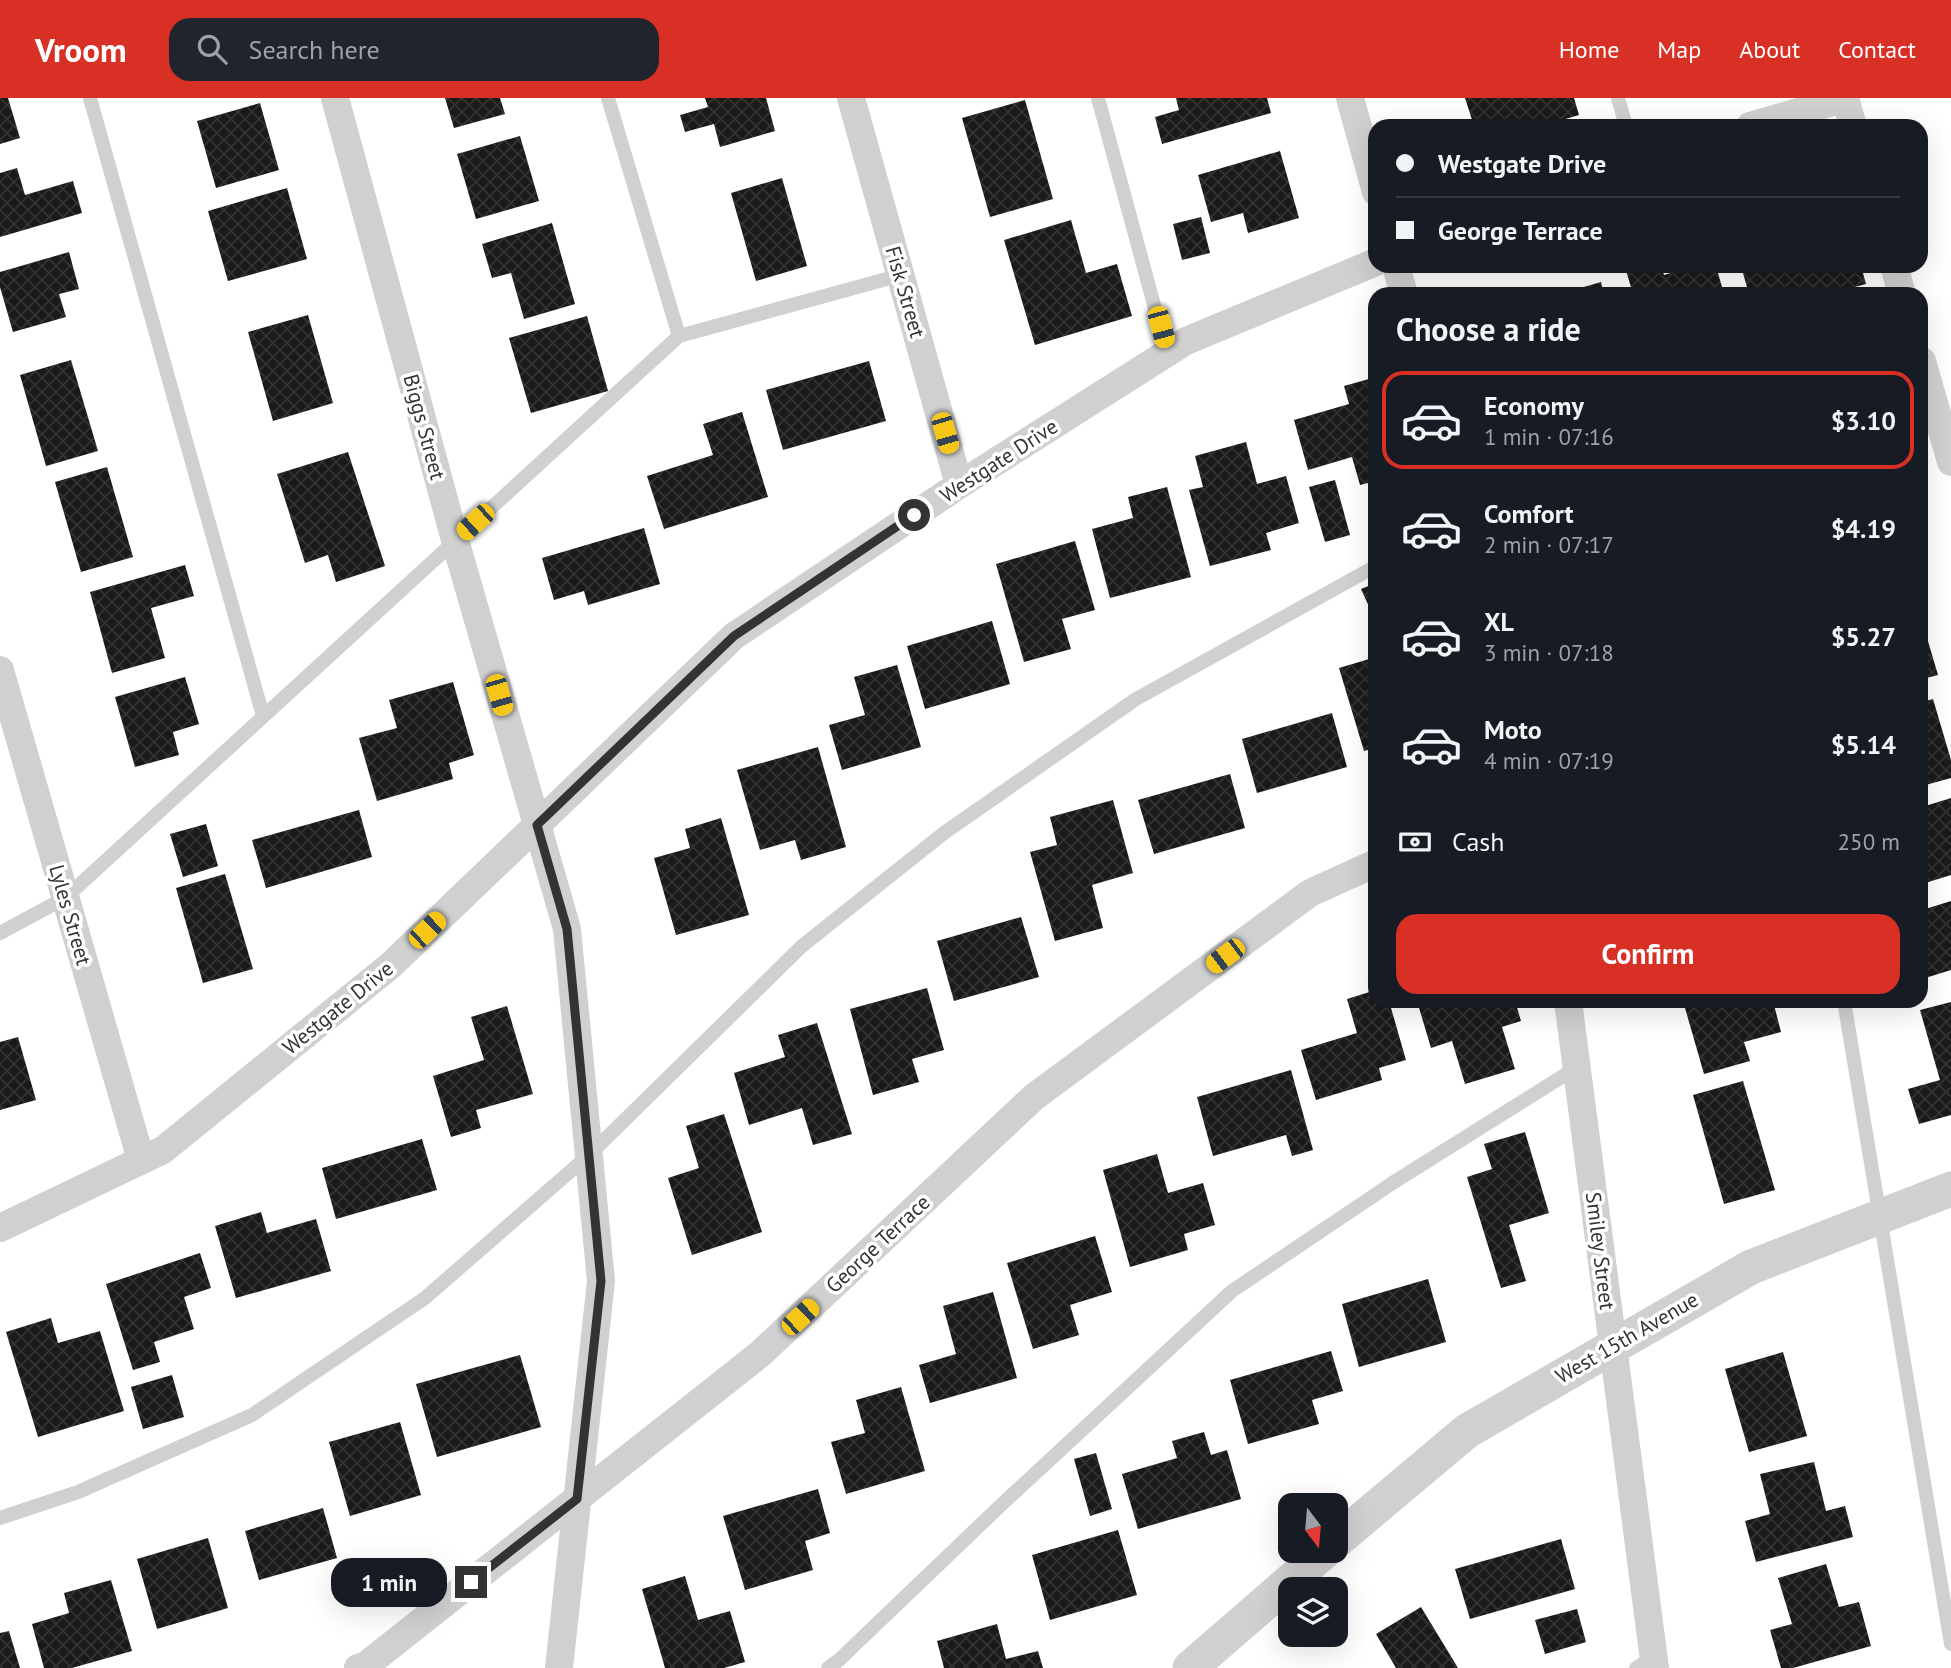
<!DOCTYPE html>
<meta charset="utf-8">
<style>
body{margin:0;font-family:"PT Sans",sans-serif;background:#20242c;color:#f1f3f6;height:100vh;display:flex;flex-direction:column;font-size:26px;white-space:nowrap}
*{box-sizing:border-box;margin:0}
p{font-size:23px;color:#9ea1a6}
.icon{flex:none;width:38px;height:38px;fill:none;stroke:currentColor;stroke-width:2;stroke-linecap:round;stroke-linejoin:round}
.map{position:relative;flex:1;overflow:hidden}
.side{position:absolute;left:1368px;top:189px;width:560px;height:721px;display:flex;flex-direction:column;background:#171b24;border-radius:21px;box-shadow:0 7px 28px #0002}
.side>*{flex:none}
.top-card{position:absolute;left:1368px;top:21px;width:560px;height:154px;border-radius:21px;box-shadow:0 7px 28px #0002;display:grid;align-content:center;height:154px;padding:0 28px;background:#171b24}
.needle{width:46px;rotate:164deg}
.buttons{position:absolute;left:1278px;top:1395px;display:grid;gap:14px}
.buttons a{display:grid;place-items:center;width:70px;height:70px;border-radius:14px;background:#171b24;box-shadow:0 7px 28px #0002;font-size:35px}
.end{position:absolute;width:32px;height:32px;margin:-16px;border:9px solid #333;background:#fff;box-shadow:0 0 0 4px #fff}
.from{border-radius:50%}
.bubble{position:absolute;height:49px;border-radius:21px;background:#171b24;box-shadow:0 7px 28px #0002;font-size:23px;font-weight:700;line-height:49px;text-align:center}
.car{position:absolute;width:21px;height:42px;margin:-21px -10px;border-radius:9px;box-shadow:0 0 5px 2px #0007;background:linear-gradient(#f5c518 24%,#345 0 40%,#f5c518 0 76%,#345 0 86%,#f5c518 0)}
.top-card b{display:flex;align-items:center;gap:24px;height:66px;font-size:26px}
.top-card b+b{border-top:2px solid #363941}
.top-card i{width:18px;height:18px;background:#f1f3f6}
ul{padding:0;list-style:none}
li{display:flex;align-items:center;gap:21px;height:98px;margin:0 14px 10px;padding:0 14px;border:4px solid transparent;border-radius:21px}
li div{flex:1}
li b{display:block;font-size:26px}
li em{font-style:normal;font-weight:700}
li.on{border-color:#d93025}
li>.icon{width:63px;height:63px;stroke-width:1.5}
h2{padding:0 28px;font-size:32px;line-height:84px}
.pay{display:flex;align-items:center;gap:18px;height:77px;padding:0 28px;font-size:26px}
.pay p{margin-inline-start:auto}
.button{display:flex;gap:14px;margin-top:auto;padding:14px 28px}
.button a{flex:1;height:80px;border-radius:21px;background:#d93025;color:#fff;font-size:28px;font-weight:700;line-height:80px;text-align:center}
header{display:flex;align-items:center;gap:42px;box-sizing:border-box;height:98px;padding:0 35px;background:#d93025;color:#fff}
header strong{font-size:33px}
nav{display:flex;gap:38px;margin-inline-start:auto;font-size:24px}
.search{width:490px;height:63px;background:#20242c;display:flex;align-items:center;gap:18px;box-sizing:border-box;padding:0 24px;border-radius:21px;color:#9ea1a6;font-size:26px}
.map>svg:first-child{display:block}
.building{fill:url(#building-cross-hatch)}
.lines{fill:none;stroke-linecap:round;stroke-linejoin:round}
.service{stroke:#d0d0d0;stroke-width:14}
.minor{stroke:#d0d0d0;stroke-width:28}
.tertiary{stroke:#d0d0d0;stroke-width:35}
.route{stroke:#333;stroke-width:9}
.labels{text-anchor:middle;stroke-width:7;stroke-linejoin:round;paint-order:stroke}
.street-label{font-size:21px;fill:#333;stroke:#fff}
</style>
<header>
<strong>Vroom</strong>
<div class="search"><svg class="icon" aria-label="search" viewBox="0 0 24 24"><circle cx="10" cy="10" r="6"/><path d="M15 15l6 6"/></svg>Search here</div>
<nav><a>Home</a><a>Map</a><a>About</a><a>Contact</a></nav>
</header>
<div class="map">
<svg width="1951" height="1570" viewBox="0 0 1951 1570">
<defs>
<pattern id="building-cross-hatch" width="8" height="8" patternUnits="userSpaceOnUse" patternTransform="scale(1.75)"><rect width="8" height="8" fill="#1a1a1a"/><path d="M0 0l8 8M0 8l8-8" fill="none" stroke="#333"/></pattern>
</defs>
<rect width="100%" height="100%" fill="#fff"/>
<path class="building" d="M0 0H8L20 40 0 46Z
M445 0H500L505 16 454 30Z
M705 0H766L775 33 720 49 714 26 685 34 680 17 708 9Z
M1176 0H1267L1271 15 1162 46 1155 19 1179 12Z
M1465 0H1574L1579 17 1542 28H1474Z
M1025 2 1053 101 990 119 962 20Z
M260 5 279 72 216 90 197 23Z
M520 38 539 103 476 121 457 56Z
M1280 53 1299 120 1248 135 1243 115 1211 124 1198 77Z
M17 70 25 97 73 83 82 115 0 139V75Z
M782 80 807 168 756 183 731 95Z
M287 90 307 161 228 183 208 113Z
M1201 119 1210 155 1182 162 1173 126Z
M1071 122 1086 175 1117 166 1132 218 1035 247 1004 142Z
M552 125 575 206 524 221 511 175 492 180 482 146Z
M69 154 79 191 59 196 66 219 13 234 0 189V174Z
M1630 168H1661L1664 177 1694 168H1716L1724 196H1633L1625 169Z
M1741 168H1861L1866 186 1829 196H1749Z
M1601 184 1604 196H1563V195Z
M308 217 333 305 273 323 248 234Z
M587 218 608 293 531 315 509 240Z
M71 262 98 353 46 368 20 277Z
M869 263 886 323 783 352 766 292Z
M1376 279V383L1360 387 1352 359 1308 372 1294 322 1349 306 1344 288Z
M742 314 768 399 664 431 647 378 713 357 703 326Z
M1246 344 1257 386 1286 378 1299 425 1266 435 1271 452 1210 468 1189 392 1203 389 1195 358Z
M348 354 385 468 336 484 328 457 305 465 277 376Z
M107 369 133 459 81 474 55 384Z
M1335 382 1350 437 1325 444 1309 389Z
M1167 389 1191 479 1110 500 1092 431 1133 420 1128 399Z
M644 430 660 486 588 507 584 493 554 502 542 460Z
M1075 443 1095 512 1062 521 1071 551 1024 564 996 466Z
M185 467 194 498 151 510 165 560 112 575 90 494Z
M1376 485V524L1361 491Z
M992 523 1010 586 925 611 907 548Z
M1922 523 1938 577 1922 581Z
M1376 559V650L1364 653 1339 570Z
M897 567 921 649 842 672 829 627 865 617 854 579Z
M185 579 199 626 173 634 179 657 135 669 115 599Z
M453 584 474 657 449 665 453 681 377 703 359 640 397 630 389 602Z
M1933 601 1951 662V680L1922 688V604Z
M1332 615 1347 669 1257 695 1242 641Z
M818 649 846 749 801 762 795 742 760 752 737 672Z
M1230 676 1245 730 1154 756 1138 702Z
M1951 700V777L1922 786V709Z
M1113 702 1133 775 1092 787 1103 830 1055 843 1030 754 1057 747 1050 719Z
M359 712 372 759 266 790 252 742Z
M721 720 749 817 676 837 654 760 690 750 685 731Z
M206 726 218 768 183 779 170 736Z
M225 776 253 871 203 885 176 790Z
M1951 803V872L1922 881V812Z
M1021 819 1039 879 954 903 937 843Z
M927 890 944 952 912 961 919 984 873 997 850 911Z
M1376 892V903H1389L1406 962 1379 970 1382 982 1316 1002 1301 952 1357 935 1347 901Z
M1417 903H1515L1521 923 1502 929 1515 971 1465 986 1452 943 1431 950Z
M1683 903H1773L1781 934 1744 944 1750 963 1704 976Z
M1951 904V1017L1919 1026 1908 991 1940 982 1920 912Z
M507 908 533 996 476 1012 481 1030 451 1039 433 978 484 962 471 919Z
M817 925 852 1036 813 1047 802 1010 749 1027 734 975 785 959 778 937Z
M18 939 36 1002 0 1012V944Z
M1291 972 1313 1052 1292 1058 1286 1037 1213 1058 1197 999Z
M1743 983 1775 1092 1724 1106 1693 997Z
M724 1016 762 1134 692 1157 668 1080 699 1070 686 1028Z
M1525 1034 1549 1115 1509 1127 1526 1183 1501 1190 1467 1079 1492 1071 1484 1046Z
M422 1041 437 1092 336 1121 322 1070Z
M1157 1056 1168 1095 1203 1085 1215 1127 1184 1136 1188 1152 1130 1169 1103 1072Z
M261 1114 267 1135 316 1121 331 1173 236 1200 215 1128Z
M1095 1138 1112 1194 1070 1207 1079 1237 1033 1251 1007 1165Z
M200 1155 211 1190 184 1199 194 1231 154 1244 160 1264 133 1272 106 1186Z
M1428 1181 1446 1244 1359 1269 1342 1206Z
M993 1194 1017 1280 930 1305 919 1267 956 1256 943 1208Z
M51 1220 58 1245 100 1233 124 1313 38 1339 6 1234Z
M1331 1253 1343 1293 1312 1302 1319 1326 1248 1346 1230 1282Z
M1783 1254 1807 1338 1749 1354 1725 1271Z
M520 1257 541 1329 437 1359 416 1286Z
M172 1277 184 1319 143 1331 131 1289Z
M901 1289 925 1373 846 1396 831 1344 865 1335 856 1302Z
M400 1324 421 1397 350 1418 329 1344Z
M1204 1334 1211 1357 1227 1352 1241 1401 1138 1431 1122 1376 1177 1360 1172 1343Z
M1096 1355 1112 1411 1090 1418 1074 1361Z
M1814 1364 1826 1413 1845 1408 1853 1439 1756 1464 1745 1423 1770 1416 1760 1376Z
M818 1391 830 1435 805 1443 813 1472 745 1492 723 1418Z
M323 1410 337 1460 259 1482 245 1433Z
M1118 1432 1137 1497 1050 1522 1032 1457Z
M208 1440 228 1510 157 1531 137 1461Z
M1561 1441 1575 1491 1470 1521 1455 1471Z
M1826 1466 1839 1509 1859 1504 1871 1548 1793 1570H1781L1770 1532 1792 1526 1778 1480Z
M685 1478 698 1522 730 1513 745 1564 724 1570H665L642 1491Z
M111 1482 132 1553 72 1570H44L32 1526 69 1515 64 1495Z
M1421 1509 1458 1570H1396L1376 1536Z
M1577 1511 1586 1544 1545 1556 1535 1522Z
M997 1526 1006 1561 1038 1553 1043 1570H944L937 1543Z
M9 1533 20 1570H0V1535Z"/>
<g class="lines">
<path class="service" d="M90 0 263 618
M608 0 679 238
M1098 0 1167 255
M1618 0 1626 28
M0 835 65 800 679 238 901 177
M1844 903 1951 1546
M0 1420 78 1394 252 1317 425 1200 589 1057 802 848 944 735 1136 601 1376 468
M828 1570 839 1562 1000 1408 1232 1193 1394 1084 1576 970
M1636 1570 1654 1558"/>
<path class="minor" d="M335 0 455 442 567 831 601 1183 559 1570
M851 0 959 387
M1350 0 1376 94
M1845 0 1853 28
M1750 28 1846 0
M1396 168 1404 196
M1894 168 1902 196
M1922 263 1951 364
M0 572 141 1062
M1568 903 1655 1570
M0 1130 163 1052 391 867 734 538 959 387 1186 243 1376 164
M358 1570 365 1568 760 1256 1034 999 1310 795 1376 765"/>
<path class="tertiary" d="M1335 1444 1467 1333 1751 1169 1951 1091
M1190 1570 1326 1452"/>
</g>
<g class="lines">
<path class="route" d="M471 1484 577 1401 601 1183 567 831 537 727 734 538 914 417"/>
</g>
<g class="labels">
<g class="street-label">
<text transform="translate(905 194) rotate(74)" y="7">Fisk Street</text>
<text transform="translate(424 329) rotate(75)" y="7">Biggs Street</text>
<text transform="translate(999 363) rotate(-33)" y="7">Westgate Drive</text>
<text transform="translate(70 817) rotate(74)" y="7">Lyles Street</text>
<text transform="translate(338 910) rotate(-39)" y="7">Westgate Drive</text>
<text transform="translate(878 1146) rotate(-43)" y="7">George Terrace</text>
<text transform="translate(1600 1153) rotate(83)" y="7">Smiley Street</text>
<text transform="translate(1627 1240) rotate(-30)" y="7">West 15th Avenue</text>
</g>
</g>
</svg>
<div class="buttons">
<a><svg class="needle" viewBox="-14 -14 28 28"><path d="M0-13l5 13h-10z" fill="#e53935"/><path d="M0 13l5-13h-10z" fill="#9ea1a6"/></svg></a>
<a><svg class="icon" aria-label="layers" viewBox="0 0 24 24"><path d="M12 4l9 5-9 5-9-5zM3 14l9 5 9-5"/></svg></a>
</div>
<i class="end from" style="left:914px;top:417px"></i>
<i class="end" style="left:471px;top:1484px"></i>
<div class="bubble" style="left:331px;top:1460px;width:116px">1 min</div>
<i class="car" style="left:1161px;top:229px;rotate:165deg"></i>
<i class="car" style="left:945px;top:335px;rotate:164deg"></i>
<i class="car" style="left:475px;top:424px;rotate:228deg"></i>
<i class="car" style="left:499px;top:597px;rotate:164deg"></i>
<i class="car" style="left:427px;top:832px;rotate:46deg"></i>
<i class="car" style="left:1225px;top:858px;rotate:233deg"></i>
<i class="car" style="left:800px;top:1219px;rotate:47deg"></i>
<div class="top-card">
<b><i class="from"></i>Westgate Drive</b>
<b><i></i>George Terrace</b>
</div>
<section class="side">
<h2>Choose a ride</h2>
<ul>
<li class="on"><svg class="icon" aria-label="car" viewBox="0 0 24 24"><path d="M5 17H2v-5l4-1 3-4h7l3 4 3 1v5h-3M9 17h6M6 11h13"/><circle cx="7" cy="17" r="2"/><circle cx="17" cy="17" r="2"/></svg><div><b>Economy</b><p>1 min · 07:16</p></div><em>$3.10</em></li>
<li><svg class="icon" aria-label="car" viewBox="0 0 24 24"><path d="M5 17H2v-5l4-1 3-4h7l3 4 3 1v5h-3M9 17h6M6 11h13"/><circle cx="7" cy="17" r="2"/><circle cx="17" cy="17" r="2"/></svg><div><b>Comfort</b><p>2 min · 07:17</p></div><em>$4.19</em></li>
<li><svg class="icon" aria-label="car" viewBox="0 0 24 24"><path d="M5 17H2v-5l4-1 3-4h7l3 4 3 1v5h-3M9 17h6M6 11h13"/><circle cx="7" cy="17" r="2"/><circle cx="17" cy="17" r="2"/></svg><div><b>XL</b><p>3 min · 07:18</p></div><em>$5.27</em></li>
<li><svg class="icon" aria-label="car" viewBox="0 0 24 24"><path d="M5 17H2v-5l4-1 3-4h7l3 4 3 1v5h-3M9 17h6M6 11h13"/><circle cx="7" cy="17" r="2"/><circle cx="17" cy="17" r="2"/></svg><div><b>Moto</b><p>4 min · 07:19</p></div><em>$5.14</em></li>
</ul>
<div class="pay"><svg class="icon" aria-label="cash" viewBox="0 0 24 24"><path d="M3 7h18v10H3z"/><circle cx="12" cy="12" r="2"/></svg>Cash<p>250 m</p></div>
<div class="button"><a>Confirm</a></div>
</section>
</div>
